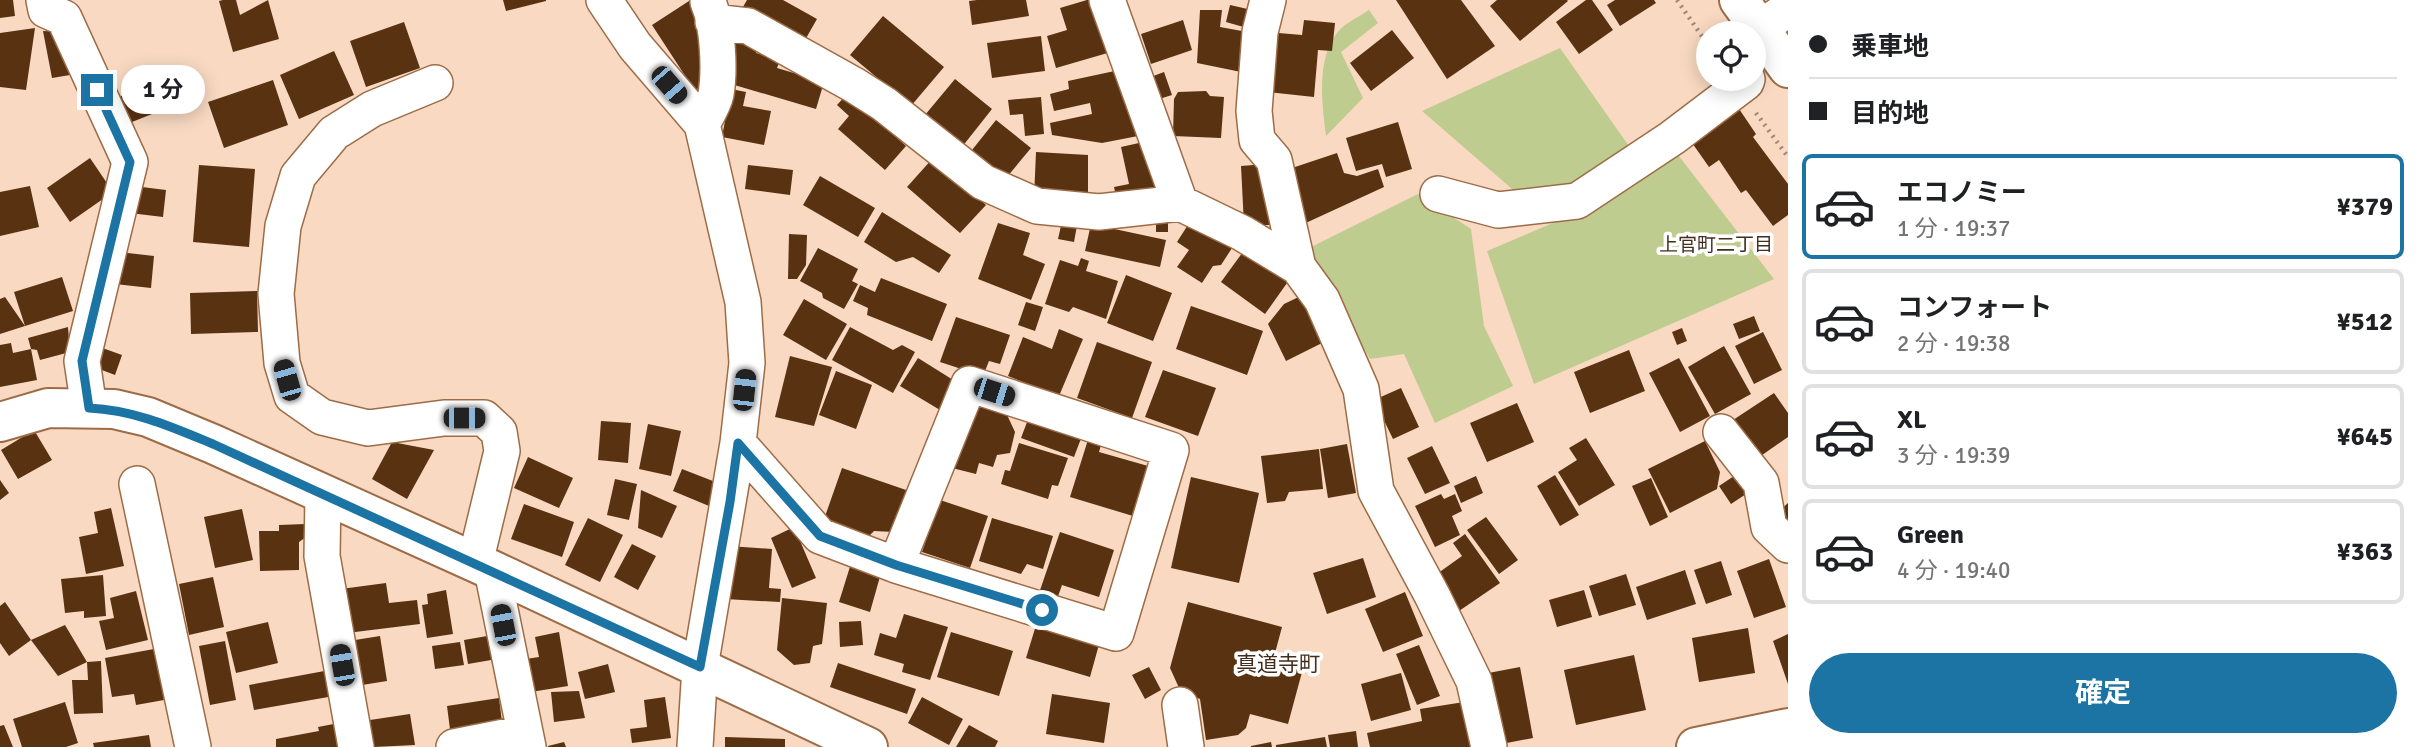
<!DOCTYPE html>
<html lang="ja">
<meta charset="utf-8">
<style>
body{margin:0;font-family:Signika,"Noto Sans JP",sans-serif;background:#f6f6f6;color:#202124;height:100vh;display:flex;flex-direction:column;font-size:26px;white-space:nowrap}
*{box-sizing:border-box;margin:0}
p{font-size:23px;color:#757577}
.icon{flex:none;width:38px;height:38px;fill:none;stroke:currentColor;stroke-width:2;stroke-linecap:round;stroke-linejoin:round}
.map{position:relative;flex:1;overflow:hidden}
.details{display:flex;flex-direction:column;background:#fff;width:630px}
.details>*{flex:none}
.guide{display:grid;align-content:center;height:154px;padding:0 21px;background:#fff}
.tools{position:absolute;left:1696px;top:21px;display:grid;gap:14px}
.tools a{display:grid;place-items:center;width:70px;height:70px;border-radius:50%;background:#fff;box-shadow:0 4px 18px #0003;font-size:35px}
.end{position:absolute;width:32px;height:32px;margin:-16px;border:9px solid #1b74a3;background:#fff;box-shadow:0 0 0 4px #fff}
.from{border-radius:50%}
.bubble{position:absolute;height:49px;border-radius:24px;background:#fff;box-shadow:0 4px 18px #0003;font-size:23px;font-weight:700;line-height:49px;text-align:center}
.car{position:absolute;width:21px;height:42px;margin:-21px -10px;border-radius:9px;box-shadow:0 0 5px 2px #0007;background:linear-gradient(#222 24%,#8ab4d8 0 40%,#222 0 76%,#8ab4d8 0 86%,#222 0)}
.guide b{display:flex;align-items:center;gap:24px;height:66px;font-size:26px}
.guide b+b{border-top:2px solid #e0e0e0}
.guide i{width:18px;height:18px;background:#202124}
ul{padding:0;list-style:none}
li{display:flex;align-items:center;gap:21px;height:105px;margin:0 14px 10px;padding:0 7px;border:4px solid #e0e0e0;border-radius:10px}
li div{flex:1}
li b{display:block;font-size:26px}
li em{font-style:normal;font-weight:700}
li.active{border-color:#1b74a3}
li>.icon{width:63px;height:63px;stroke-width:1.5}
.primary-button{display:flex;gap:14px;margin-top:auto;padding:14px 21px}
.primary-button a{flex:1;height:80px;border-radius:42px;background:#1b74a3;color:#fff;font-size:28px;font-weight:700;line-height:80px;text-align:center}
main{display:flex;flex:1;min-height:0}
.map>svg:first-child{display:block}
.green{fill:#bfcc8f}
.building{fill:#583211}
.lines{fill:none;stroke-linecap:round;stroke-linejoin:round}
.street-casing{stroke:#9d6c47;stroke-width:38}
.secondary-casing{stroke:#9d6c47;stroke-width:42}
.primary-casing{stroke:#9d6c47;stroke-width:42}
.path{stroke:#a28773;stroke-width:4.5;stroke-dasharray:2 5;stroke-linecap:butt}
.street{stroke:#fff;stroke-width:35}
.secondary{stroke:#fff;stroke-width:38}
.primary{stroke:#fff;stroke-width:38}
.route{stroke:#1b74a3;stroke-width:9}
.labels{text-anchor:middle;stroke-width:7;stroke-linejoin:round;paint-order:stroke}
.neighbourhood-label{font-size:19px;fill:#432e1e;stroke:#fff}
.quarter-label{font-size:21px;fill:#432e1e;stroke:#fff}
</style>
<main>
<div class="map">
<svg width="1788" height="747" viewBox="0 0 1788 747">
<rect width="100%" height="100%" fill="#f9d9c1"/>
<path class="green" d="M1369 10 1378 23 1341 52 1363 98 1326 136C1322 104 1316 60 1337 33 1344 23 1359 17 1369 10Z
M1560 48 1631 149 1558 197 1519 195 1422 111Z
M1675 151 1774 279 1534 384 1487 251 1581 211Z
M1418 194 1471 229 1484 326 1513 386 1435 423 1404 354 1370 359 1305 250Z"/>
<path class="building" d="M0 0H13L15 16 0 18Z
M223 0H236L240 15 268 0 279 39 233 52 219 1Z
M503 0H546V1L506 11Z
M747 0H783L817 19 801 47 740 12Z
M977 0H1026L1029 16 972 25 969 1Z
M1087 0H1096L1111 52 1056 68 1047 36 1067 30 1060 8Z
M1396 0H1461L1495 46 1447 79Z
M1497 0H1567L1568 1 1520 41 1490 6Z
M1586 0H1592L1613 30 1579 54 1556 22Z
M1615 0H1654L1656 3 1620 26 1607 5Z
M689 1 709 32 707 83 695 91 652 25Z
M1230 5 1252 10 1247 28 1226 22Z
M1200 10H1222L1220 27 1253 33 1246 73 1197 63Z
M883 16 944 67 911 106 850 55Z
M1183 20 1192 50 1151 64 1141 34Z
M1304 20 1335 23 1332 51 1318 50 1314 97 1259 91 1266 32 1302 35Z
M404 22 420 68 366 87 350 41Z
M35 28 26 90 0 87V33Z
M729 28 760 38 756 53 780 60 777 68 824 82 816 109 731 84 736 68 721 63Z
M1392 30 1414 58 1371 91 1350 63Z
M43 31 68 32 76 74 52 78Z
M1041 36 1045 71 992 78 987 43Z
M334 51 354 95 299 119 280 75Z
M1124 69 1143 135 1102 143 1052 135 1050 123 1092 114 1090 103 1054 111 1050 94 1069 89 1068 81Z
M1164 72 1172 95 1156 100 1148 78Z
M955 79 992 109 958 152 920 121Z
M161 80 172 106 117 128 106 102Z
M273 80 288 125 224 148 208 102Z
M721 87 746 92 743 106 771 111 764 145 722 137 727 110Z
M1206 91 1210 96 1224 97 1221 138 1173 136 1174 99 1178 92Z
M847 94 906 146 885 170 838 129 849 116 837 105Z
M1041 97 1044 134 1025 136 1023 114 1010 115 1008 100Z
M1731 97 1756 134 1753 137 1788 184V215L1773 226 1746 190 1741 193 1719 160 1709 167 1683 130Z
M996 120 1031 148 1002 183 968 155Z
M1398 122 1412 169 1386 177 1382 164 1356 171 1346 138Z
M1148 141 1160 195 1118 205 1114 187 1129 184 1121 147Z
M1036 152 1088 155V199L1034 198Z
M1337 153 1344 173 1357 176 1378 169 1384 187 1297 227 1289 169Z
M90 158 113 192 70 222 47 188Z
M933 158 986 205 960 233 907 187Z
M1266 164 1278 225H1244L1241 166Z
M199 165 255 169 249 247 193 242Z
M748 165 793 170 790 195 745 189Z
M820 176 875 208 858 237 803 205Z
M30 186 39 227 0 236V192Z
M134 186 166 190 163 217 130 213Z
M882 212 951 255 939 273 913 257 896 262 864 242Z
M1063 217 1078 220 1074 242 1058 239Z
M1193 217 1234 245 1221 265 1213 266 1202 283 1177 267 1189 250 1177 242Z
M1156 220H1168V232H1156Z
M998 223 1030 233 1023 255 1045 264 1031 300 978 279Z
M1091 224 1166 240 1160 267 1085 251Z
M789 234 807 235 806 265 797 279H788Z
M1248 245 1292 276 1265 314 1221 282Z
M818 248 858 269 852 281 858 284 844 309 823 298 822 293 800 281Z
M119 252 154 256 151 288 115 284Z
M1081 258 1089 261 1086 271 1118 281 1106 319 1073 307 1069 312 1045 304 1060 260 1078 266Z
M1126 275 1172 293 1153 341 1107 323Z
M62 277 73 311 25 326 0 334V299L5 297 25 326 14 292Z
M881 278 947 304 932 341 867 315 868 308 853 301 860 285 875 292Z
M257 291 258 332 191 334 190 293Z
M1305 294 1328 340 1286 361 1268 324 1284 304Z
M804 299 847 324 826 360 783 335Z
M1026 302 1043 307 1035 331 1018 325Z
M1191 306 1263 331 1247 375 1176 349Z
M1754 316 1760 331 1739 339 1733 324Z
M956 317 1010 335 1000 364 989 361 983 376 940 362Z
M68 327 70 352 40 360 37 350 31 349 28 338Z
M850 327 893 350 902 345 915 352 893 393 832 360Z
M1682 328 1687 341 1677 345 1672 332Z
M1059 329 1083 339 1059 396 1008 376 1023 337 1052 349Z
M1763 332 1782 370 1754 384 1735 346Z
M1097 342 1152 362 1132 418 1077 398Z
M11 343 13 353 31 349 37 380 0 387V345Z
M94 345 122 355 115 375 86 364Z
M1724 346 1751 394 1715 414 1688 367Z
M1629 350 1645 391 1590 413 1574 372Z
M790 356 832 367 814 426 775 417Z
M918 358 958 383 940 410 900 386Z
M1679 358 1710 416 1680 432 1649 373Z
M1163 370 1216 388 1198 436 1145 417Z
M836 371 872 385 856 429 819 415Z
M1401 388 1419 427 1393 439 1374 400Z
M1774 393 1788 413V437L1755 460 1730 422Z
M971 399 1011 403 1008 417 1015 432 1010 453 997 455 993 467 979 463 976 474 952 468Z
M1517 403 1534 442 1487 462 1470 423Z
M1032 409 1085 428 1074 457 1021 438Z
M601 421 631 423 628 463 598 460Z
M648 424 681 431 671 476 639 469Z
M1092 427 1105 431 1099 452 1148 466 1133 516 1070 497Z
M34 430 52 460 18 479 1 450Z
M1586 438 1615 485 1579 506 1558 472 1577 460 1569 448Z
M1705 441 1720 472 1717 489 1670 513 1648 469Z
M392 442 434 450 407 499 372 479Z
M1019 443 1068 458 1058 486 1052 485 1048 499 1001 484 1005 470 1010 471Z
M1347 444 1356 493 1328 498 1320 449Z
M1432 446 1450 483 1425 494 1407 458Z
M1319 449 1323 489 1289 492 1285 501 1267 503 1261 456Z
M528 457 573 478 559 508 514 488Z
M842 468 909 491 894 532 874 531 865 540 822 525Z
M682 469 718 483 709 506 673 491Z
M1740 472 1752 490 1731 504 1719 486Z
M1555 475 1579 515 1560 526 1537 486Z
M1476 476 1483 493 1461 503 1454 486Z
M1191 477 1259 493 1239 583 1171 568Z
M1651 478 1668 517 1650 526 1632 486Z
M615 479 637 484 629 520 607 515Z
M0 480 9 493 0 500Z
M641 490 677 506 662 538 638 528Z
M1441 494 1444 499 1455 494 1462 511 1452 516 1460 535 1435 547 1415 506Z
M940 500 988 516 970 568 922 552Z
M1788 503V533L1773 517Z
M524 504 574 522 562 557 511 539Z
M111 508 124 566 86 574 79 537 98 533 94 512Z
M242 509 253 560 215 568 204 517Z
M1486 517 1518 560 1499 574 1467 530Z
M588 518 623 535 600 582 565 565Z
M992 518 1053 536 1043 569 1027 564 1021 574 979 561Z
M305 524 306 537 299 542V570L260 571 259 531H279V525Z
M794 527 816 578 792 588 771 538Z
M1060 532 1114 550 1099 597 1062 585 1056 602 1038 596Z
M1465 534 1500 583 1459 611 1434 576 1462 556 1453 543Z
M632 544 656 556 638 590 614 577Z
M729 546 772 549 769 588 781 589 780 602 725 599Z
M853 557 883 566 870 612 839 602Z
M1363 558 1376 597 1327 614 1313 573Z
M1769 559 1786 607 1754 618 1737 571Z
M1721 561 1732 595 1706 604 1694 570Z
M1685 570 1696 604 1647 620 1636 587Z
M1626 574 1636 605 1599 616 1589 586Z
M103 575 106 616 84 618V611L65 613 61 579Z
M213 577 224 627 189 635 179 584Z
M386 583 389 603 417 600 420 624 339 634 341 589Z
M446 590 453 634 427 638 422 605 428 604 427 594Z
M1584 590 1592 617 1557 627 1549 600Z
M136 591 148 640 106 650 99 621 114 618 110 598Z
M1405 592 1423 636 1383 652 1365 609Z
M782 598 827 603 822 644 813 646 810 663 794 665 777 650Z
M5 602 31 640 9 656 0 643V606Z
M1188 602 1282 627 1275 653 1305 661 1288 724 1250 714 1246 728 1238 735 1206 740 1200 699 1180 690 1170 668Z
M904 614 948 627 930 680 902 672 904 664 874 655 880 633 896 638Z
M861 621 863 645 840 647 839 622Z
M268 622 278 663 236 673 226 632Z
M1037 622 1100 641 1090 677 1026 658Z
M65 625 87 662 58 676 31 640Z
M1748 628 1755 673 1699 682 1692 638Z
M559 632 568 686 531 692 526 659 539 657 535 637Z
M951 632 1013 651 999 696 937 677Z
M1788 634V684L1773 641Z
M493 635 497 659 468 664 464 640Z
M380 636 387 681 362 685 355 640Z
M225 641 236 700 210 705 199 646Z
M460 642 464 665 435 669 432 646Z
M1419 645 1440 696 1417 705 1396 654Z
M154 649 164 700 136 705 134 694 112 697 105 658Z
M1634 655 1646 710 1576 725 1564 670Z
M101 661 103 713 74 714 72 680H88L87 662Z
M838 663 916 689 907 714 830 687Z
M608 664 615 692 585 699 578 672Z
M1149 667 1161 690 1145 699 1132 675Z
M1520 667 1533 738 1491 746 1478 675Z
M330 670 334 696 254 710 249 685Z
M1401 673 1411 710 1371 721 1361 684Z
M579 691 585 718 554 722 551 692Z
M1052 694 1110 703 1104 743 1046 734Z
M665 697 671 738 632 743 630 729 647 727 644 700Z
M922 697 963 719 949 745 908 723Z
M499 698 503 730 451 737 447 706Z
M65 702 78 743 66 747H22L13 719Z
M1464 702 1471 747H1370L1367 733 1422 721 1420 709Z
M410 714 415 745 374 747 370 720Z
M344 722 349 747H276V739L319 731 318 727Z
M4 725 13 747H0V726Z
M969 725 998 741 995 747H956Z
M1356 731 1358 747H1330L1328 735Z
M149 735 151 747H94L93 743Z
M725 737 785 739V747H725Z
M1325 737 1327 747H1276V745Z
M564 742 566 747H548V746Z
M1271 742 1272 747H1251V746Z"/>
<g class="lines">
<defs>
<path id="street" d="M44 0 46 10 64 18 130 162 82 361 89 408
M604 0 635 46 702 124 743 302 747 363 738 443 700 667 695 747
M1107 0 1180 203
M1268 0 1260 32 1254 111 1257 140 1274 160 1298 267
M713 22 748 26 854 85 884 104 983 182 1037 206 1099 212 1180 203 1242 233 1298 267 1322 300 1361 389 1376 491 1432 595 1474 681 1489 747
M1754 52 1760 28 1788 9
M435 83 372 109 334 133 298 176 283 226 276 294 282 363 292 396 322 417 368 428 444 418H484L499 432 502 451 475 563
M702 124C707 115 714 104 716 94 720 70 718 25 708 2
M1438 194 1498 210 1577 201 1672 138 1746 82 1747 79
M1721 432 1761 483 1769 527 1788 545
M738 443 820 536 896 565 1116 633 1171 450 969 384 896 565
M137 484 193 747
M323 495 322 556 356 747
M492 570 528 747
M1180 705 1186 747
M454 747 525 733"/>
<path id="secondary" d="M0 422 48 408 114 409 148 417 213 444 492 570 868 747
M1696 747 1788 728"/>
<path id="primary" d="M1739 0 1788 68"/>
</defs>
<use href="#street" class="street-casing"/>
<use href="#secondary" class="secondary-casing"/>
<use href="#primary" class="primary-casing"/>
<path class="path" d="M1677 0 1708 45
M1756 113 1788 157"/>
<use href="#street" class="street"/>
<use href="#secondary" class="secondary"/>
<use href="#primary" class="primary"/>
</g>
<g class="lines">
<path class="route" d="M97 90 130 162 82 361 89 408C134 410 172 427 213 444L700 667 730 502 738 443 820 536 896 565 1042 610"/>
</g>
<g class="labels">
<g class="neighbourhood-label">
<text x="1716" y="251">上官町二丁目</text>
</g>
<g class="quarter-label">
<text x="1278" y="671">真道寺町</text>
</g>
</g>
</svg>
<div class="tools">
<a><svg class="icon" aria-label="locate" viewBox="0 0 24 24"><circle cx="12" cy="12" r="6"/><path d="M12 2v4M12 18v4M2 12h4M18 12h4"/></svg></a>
</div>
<i class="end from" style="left:1042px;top:610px"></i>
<i class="end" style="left:97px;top:90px"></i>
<div class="bubble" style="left:121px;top:65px;width:84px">1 分</div>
<i class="car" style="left:669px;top:85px;rotate:139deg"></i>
<i class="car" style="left:287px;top:380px;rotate:344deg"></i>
<i class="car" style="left:744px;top:390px;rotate:6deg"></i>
<i class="car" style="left:994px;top:392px;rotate:108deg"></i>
<i class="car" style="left:464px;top:418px;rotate:90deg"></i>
<i class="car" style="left:503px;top:625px;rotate:349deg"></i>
<i class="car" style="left:342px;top:665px;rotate:350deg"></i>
</div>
<section class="details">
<div class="guide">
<b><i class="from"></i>乗車地</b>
<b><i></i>目的地</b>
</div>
<ul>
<li class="active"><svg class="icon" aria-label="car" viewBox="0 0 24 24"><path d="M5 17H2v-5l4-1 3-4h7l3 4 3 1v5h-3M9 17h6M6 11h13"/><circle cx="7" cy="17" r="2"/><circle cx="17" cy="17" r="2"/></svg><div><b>エコノミー</b><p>1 分 · 19:37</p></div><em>¥379</em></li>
<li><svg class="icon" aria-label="car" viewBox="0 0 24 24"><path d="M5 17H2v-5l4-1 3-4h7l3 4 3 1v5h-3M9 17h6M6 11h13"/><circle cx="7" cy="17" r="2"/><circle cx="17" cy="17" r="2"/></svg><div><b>コンフォート</b><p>2 分 · 19:38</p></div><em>¥512</em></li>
<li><svg class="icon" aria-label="car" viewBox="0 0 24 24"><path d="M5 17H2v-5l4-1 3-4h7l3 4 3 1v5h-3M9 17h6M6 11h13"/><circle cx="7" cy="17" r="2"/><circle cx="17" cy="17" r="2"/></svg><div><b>XL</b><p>3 分 · 19:39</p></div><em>¥645</em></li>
<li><svg class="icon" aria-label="car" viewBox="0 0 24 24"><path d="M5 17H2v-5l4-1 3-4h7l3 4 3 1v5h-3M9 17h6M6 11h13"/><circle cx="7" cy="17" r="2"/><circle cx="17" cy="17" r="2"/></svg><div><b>Green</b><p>4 分 · 19:40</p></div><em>¥363</em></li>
</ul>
<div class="primary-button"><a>確定</a></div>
</section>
</main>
